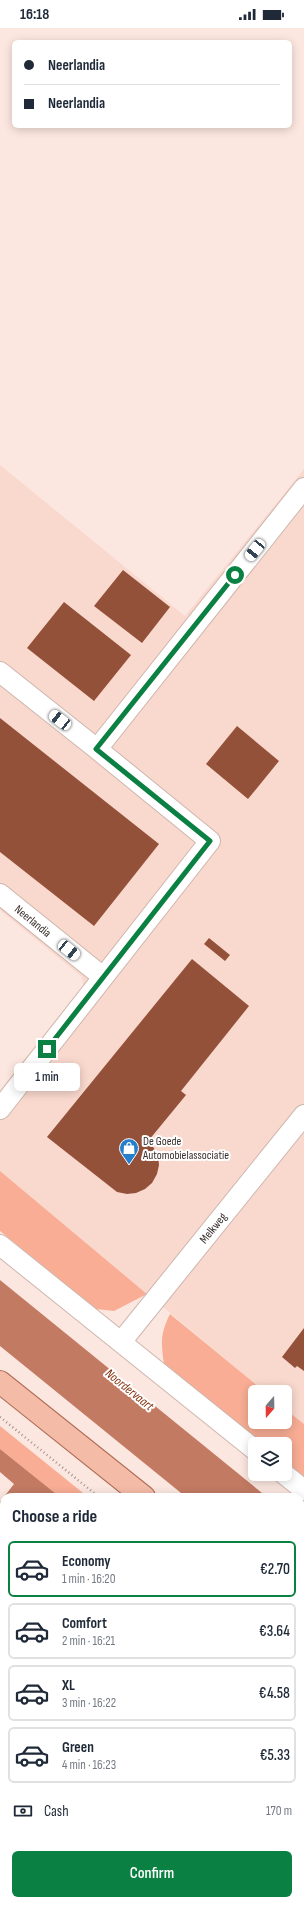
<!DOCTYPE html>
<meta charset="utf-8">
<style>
body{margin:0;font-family:"Sofia Sans Condensed",sans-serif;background:#f6f6f7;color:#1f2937;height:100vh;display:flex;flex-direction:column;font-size:15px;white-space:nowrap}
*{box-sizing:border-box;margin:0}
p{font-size:13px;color:#747a83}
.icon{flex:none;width:22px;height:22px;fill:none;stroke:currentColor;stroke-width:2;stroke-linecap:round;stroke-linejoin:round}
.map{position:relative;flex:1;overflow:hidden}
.side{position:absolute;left:0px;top:1465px;width:304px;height:412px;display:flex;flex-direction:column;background:#fff;border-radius:12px 12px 0 0;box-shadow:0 2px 10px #0003}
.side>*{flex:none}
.hud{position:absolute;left:12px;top:12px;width:280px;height:88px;border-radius:6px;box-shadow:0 2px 10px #0003;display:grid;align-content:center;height:88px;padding:0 12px;background:#fff}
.needle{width:26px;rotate:200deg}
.tools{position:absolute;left:248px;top:1357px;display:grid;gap:8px}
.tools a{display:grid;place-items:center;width:44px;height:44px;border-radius:6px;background:#fff;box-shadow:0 2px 10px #0003;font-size:20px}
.end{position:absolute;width:18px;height:18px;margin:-9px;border:5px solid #0b8043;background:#fff;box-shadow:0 0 0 2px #fff}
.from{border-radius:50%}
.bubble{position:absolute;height:28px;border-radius:6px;background:#fff;box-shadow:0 2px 10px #0003;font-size:13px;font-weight:600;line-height:28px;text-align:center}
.car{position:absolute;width:12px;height:24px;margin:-12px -6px;border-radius:5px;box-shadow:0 0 3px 1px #0007;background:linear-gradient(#fff 24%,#345 0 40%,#fff 0 76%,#345 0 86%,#fff 0)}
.hud b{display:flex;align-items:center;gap:14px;height:38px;font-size:15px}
.hud b+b{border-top:1px solid #e0e1e3}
.hud i{width:10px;height:10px;background:#1f2937}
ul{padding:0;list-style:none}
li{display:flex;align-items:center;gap:12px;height:56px;margin:0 8px 6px;padding:0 4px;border:2px solid #e0e1e3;border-radius:6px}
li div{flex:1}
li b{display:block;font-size:15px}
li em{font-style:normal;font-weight:600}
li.current{border-color:#0b8043}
li>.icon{width:36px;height:36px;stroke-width:1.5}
h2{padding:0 12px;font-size:18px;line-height:48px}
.pay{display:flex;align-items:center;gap:10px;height:44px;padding:0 12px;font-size:15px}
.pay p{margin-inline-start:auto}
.button{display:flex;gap:8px;margin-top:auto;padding:8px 12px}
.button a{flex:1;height:46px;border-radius:6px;background:#0b8043;color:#fff;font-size:16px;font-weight:600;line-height:46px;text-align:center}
.status{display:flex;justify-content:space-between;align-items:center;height:28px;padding:0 20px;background:#fff;direction:ltr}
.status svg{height:11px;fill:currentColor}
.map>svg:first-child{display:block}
.built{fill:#f9d8cd}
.green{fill:#f8ad94}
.water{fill:#c27a62}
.building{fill:#94513a}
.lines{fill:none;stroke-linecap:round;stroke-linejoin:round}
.minor-casing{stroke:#ceb6ae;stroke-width:22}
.primary-casing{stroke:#ad6c56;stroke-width:24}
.path{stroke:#a2938e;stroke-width:2.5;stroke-dasharray:1 3;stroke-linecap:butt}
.minor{stroke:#fff;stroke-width:20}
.primary{stroke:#f4bba7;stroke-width:22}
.route{stroke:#0b8043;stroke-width:5}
.labels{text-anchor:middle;stroke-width:4;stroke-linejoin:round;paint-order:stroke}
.street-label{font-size:12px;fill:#382f2c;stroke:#fff}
.poi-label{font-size:12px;fill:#382f2c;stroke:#fff;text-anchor:start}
.water-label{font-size:13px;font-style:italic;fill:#832c07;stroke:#fff}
</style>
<div class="status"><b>16:18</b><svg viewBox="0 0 49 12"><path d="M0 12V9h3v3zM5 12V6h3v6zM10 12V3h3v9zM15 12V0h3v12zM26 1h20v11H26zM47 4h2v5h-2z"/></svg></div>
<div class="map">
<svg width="304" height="1877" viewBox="0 0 304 1877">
<rect width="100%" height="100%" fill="#fce7e0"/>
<path class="built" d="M0 437 185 588 304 441V1396L285 1381V1364H265L0 1143V1062L83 958 82 949 0 882Z"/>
<path class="green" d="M0 1143 147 1266 114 1283 96 1281 0 1203Z
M170 1286 265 1364H255V1394H285V1381L304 1396V1449L285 1434V1416H263L164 1336C161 1315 160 1306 170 1286Z
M0 1398 88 1469H60L0 1421Z
M300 1695 304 1698V1792L300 1797Z
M304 1820V1877H259L262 1873H300V1825Z
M22 1873H239L236 1877H19Z"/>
<path class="water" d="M0 1252 267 1469H186L0 1318Z
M0 1421 60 1469H4V1484L0 1488V1474L14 1456 0 1444Z
M300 1496 304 1499V1564L300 1561Z"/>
<path class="building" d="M123 542 170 579 142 615 94 578Z
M64 574 131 627 94 673 27 620Z
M0 690 159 816 94 898 0 824Z
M237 698 279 733 248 771 206 736Z
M209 910 230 927 225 933 204 916Z
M192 931 249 978 181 1063 186 1067 149 1112 158 1127 159 1137 157 1146 152 1155 145 1161 136 1165 127 1166 117 1164 47 1109Z
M304 1300V1343L297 1338 295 1340 282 1329Z"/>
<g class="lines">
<defs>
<path id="minor" d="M0 644 97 721
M0 866 103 949
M0 1081 210 813 97 721 304 460
M0 1217 255 1422
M121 1314 304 1087
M284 1446 304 1462"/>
<path id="primary" d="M0 1354 144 1469
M300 1594 304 1597"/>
</defs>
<use href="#minor" class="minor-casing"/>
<use href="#primary" class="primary-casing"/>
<path class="path" d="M0 1389 99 1469
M300 1631 304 1634"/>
<use href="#minor" class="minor"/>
<use href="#primary" class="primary"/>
</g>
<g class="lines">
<path class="route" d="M47 1021 210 813 96 721 235 547"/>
</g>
<defs>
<symbol id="shop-pin" viewBox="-11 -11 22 30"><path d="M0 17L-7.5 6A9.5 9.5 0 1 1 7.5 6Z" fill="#267fcd" stroke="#fff"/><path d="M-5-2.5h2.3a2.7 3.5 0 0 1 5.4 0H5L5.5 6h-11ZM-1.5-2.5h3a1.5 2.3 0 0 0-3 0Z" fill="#fff"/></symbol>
</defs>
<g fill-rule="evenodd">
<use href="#shop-pin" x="118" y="1109" width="22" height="30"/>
</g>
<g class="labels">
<g class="street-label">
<text transform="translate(33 893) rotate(39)" y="4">Neerlandia</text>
<text transform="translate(213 1200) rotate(-51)" y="4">Melkweg</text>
</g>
<g class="poi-label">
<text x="143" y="1117">De Goede<tspan x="143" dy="14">Automobielassociatie</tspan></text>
</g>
<g class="water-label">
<text transform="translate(130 1361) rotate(39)" y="5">Noordervaart</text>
</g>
</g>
</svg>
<div class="tools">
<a><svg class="needle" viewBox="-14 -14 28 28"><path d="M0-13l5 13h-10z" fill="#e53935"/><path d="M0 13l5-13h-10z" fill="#747a83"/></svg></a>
<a><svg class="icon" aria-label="layers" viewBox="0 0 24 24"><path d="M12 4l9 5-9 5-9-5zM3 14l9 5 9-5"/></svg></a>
</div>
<i class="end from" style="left:235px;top:547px"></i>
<i class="end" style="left:47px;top:1021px"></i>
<div class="bubble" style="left:14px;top:1035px;width:66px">1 min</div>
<i class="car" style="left:255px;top:522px;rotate:219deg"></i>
<i class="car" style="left:60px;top:692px;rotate:308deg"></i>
<i class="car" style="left:69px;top:922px;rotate:129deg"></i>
<div class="hud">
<b><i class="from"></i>Neerlandia</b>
<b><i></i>Neerlandia</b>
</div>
<section class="side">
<h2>Choose a ride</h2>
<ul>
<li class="current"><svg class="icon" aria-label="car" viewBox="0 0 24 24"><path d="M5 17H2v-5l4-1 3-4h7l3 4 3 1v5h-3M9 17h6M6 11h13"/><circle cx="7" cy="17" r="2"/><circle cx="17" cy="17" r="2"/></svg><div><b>Economy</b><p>1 min · 16:20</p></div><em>€2.70</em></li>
<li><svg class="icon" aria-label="car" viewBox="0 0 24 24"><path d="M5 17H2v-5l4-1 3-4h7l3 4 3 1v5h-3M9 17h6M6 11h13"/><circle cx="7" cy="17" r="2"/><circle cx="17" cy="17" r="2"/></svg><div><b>Comfort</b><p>2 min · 16:21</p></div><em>€3.64</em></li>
<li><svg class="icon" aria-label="car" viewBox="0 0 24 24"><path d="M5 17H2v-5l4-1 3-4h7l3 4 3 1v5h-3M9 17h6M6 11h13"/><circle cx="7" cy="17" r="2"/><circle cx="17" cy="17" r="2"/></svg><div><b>XL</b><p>3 min · 16:22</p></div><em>€4.58</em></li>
<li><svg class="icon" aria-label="car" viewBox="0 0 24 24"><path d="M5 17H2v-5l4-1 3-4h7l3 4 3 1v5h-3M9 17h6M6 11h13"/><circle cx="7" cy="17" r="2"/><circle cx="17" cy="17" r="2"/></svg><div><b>Green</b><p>4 min · 16:23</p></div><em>€5.33</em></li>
</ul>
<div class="pay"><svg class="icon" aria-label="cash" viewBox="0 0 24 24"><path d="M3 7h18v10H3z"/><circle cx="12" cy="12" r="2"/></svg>Cash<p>170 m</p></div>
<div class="button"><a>Confirm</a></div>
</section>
</div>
